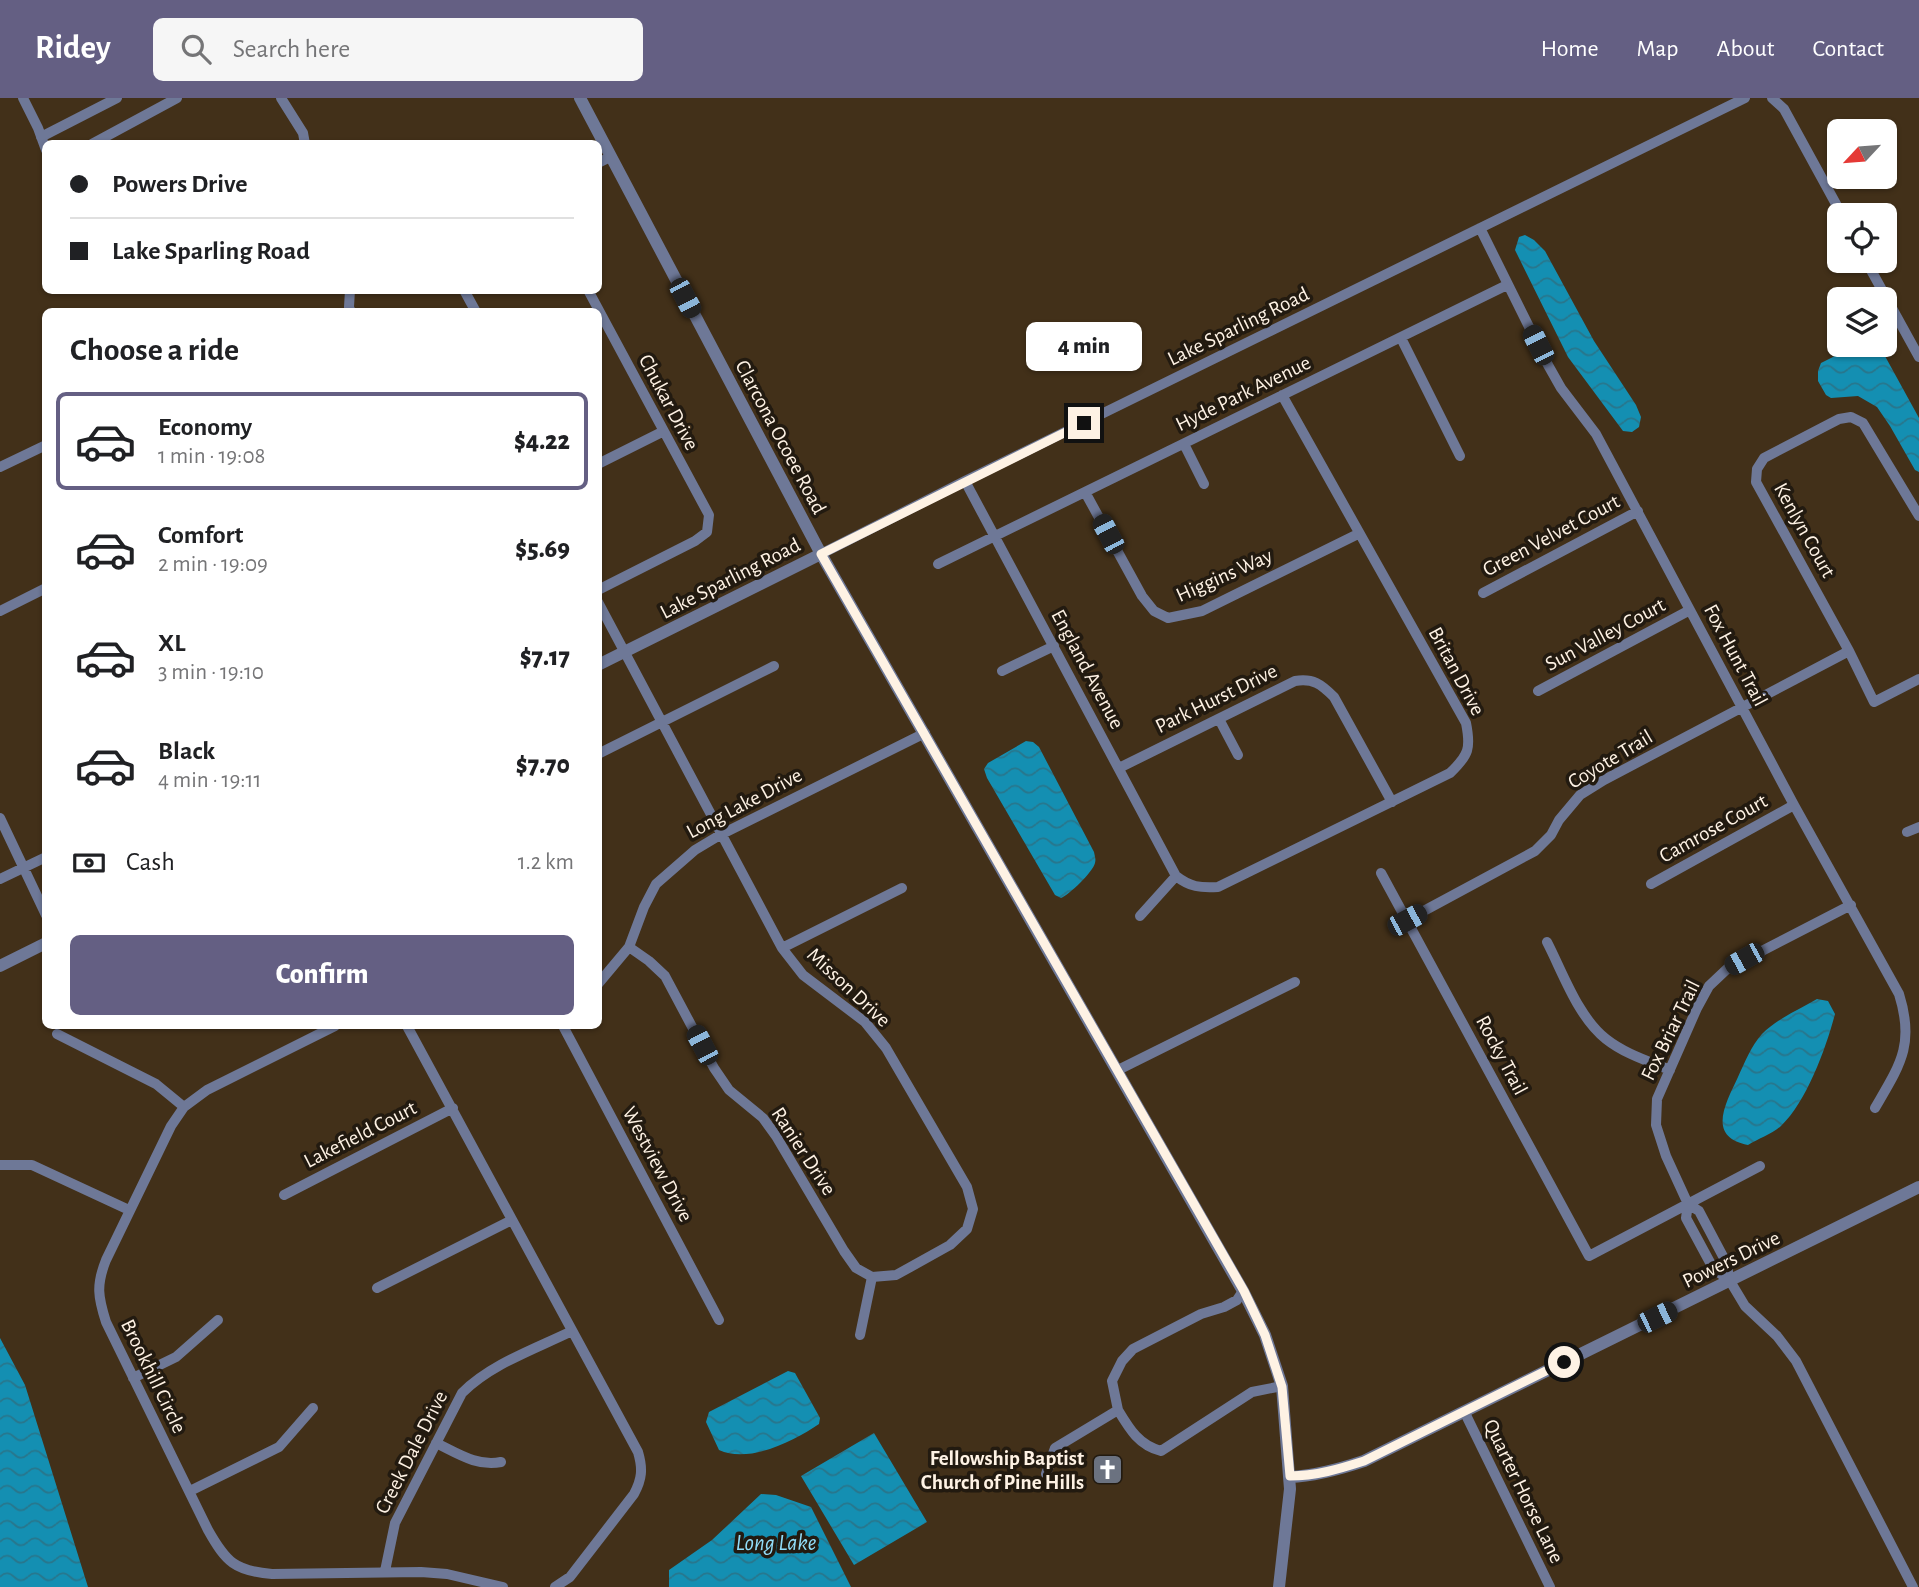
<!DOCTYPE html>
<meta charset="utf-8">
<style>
body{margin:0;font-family:"Alegreya Sans",sans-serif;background:#f6f6f6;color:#202124;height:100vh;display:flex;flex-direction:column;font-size:26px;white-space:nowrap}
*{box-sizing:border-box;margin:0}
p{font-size:23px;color:#757577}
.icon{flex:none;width:38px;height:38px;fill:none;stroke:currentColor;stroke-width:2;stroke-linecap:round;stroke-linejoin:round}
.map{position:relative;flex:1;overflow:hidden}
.sheet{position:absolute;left:42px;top:210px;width:560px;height:721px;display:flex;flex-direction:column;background:#fff;border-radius:10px;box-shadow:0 2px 5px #0004}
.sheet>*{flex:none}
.top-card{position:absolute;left:42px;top:42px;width:560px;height:154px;border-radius:10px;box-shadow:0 2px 5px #0004;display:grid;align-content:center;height:154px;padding:0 28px;background:#fff}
.needle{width:46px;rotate:244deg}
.buttons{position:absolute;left:1827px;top:21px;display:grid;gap:14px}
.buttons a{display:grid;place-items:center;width:70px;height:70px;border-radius:10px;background:#fff;box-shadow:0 2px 5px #0004;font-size:35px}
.end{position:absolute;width:32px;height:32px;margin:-16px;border:9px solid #fef2e4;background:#111;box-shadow:0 0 0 4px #111}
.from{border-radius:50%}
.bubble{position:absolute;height:49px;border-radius:10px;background:#fff;box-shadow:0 2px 5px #0004;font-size:23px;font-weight:800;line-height:49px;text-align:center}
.car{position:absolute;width:21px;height:42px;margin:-21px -10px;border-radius:9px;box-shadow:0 0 5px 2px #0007;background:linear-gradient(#222 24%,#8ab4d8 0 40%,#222 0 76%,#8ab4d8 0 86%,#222 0)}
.top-card b{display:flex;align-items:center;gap:24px;height:66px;font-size:26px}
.top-card b+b{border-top:2px solid #e0e0e0}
.top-card i{width:18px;height:18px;background:#202124}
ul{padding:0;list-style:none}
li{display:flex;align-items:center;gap:21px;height:98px;margin:0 14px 10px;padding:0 14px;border:4px solid transparent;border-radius:10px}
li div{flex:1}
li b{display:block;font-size:26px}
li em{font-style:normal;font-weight:800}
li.current{border-color:#645f83}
li>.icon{width:63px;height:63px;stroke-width:1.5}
h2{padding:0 28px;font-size:32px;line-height:84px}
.pay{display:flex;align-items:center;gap:18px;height:77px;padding:0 28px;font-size:26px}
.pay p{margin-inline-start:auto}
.button{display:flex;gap:14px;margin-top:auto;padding:14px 28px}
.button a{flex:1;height:80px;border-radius:10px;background:#645f83;color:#fff;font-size:28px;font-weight:800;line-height:80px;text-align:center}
header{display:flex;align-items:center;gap:42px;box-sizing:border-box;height:98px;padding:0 35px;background:#645f83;color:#fff}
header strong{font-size:33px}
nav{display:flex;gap:38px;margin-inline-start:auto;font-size:24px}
.search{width:490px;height:63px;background:#f6f6f6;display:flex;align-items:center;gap:18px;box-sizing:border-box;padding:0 24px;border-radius:10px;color:#757577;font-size:26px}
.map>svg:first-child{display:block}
.water{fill:url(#water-waves)}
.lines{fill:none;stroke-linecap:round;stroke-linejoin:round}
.minor{stroke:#6e7897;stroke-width:10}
.tertiary{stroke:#6e7897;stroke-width:12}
.route{stroke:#fef2e4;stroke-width:9}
.labels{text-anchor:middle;stroke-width:7;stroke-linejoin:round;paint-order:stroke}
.street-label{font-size:21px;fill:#fef2e4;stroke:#221a10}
.poi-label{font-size:21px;font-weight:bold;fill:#fef2e4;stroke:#221a10;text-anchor:end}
.water-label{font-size:23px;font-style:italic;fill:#91dcf8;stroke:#221a10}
</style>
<header>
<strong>Ridey</strong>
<div class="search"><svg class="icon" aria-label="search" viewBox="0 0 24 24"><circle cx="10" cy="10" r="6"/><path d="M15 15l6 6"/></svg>Search here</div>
<nav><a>Home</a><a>Map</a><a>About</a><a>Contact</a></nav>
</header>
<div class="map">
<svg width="1919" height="1489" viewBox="0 0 1919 1489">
<defs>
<pattern id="water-waves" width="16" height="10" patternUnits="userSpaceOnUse" patternTransform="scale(1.75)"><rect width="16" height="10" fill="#148fb2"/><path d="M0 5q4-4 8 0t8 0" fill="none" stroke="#28768c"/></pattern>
</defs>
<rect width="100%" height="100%" fill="#423019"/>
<path class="water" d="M1525 137 1534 142 1545 153 1594 243 1636 307 1641 319 1639 329 1632 334 1623 333 1568 259 1515 152 1519 139Z
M1857 247H1877L1880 249 1919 320V374L1915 372 1890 328 1877 309 1858 298 1831 300 1826 297 1818 283V273L1821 265Z
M1026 643 1033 644 1039 649 1094 754C1095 759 1096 761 1095 765 1093 774 1069 797 1061 800L1055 797 987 680 984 671 988 665Z
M1817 901 1828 903 1835 916C1826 950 1807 1003 1781 1028 1772 1036 1758 1041 1748 1047 1706 1039 1726 1005 1738 979 1745 964 1751 948 1762 936 1777 921 1798 912 1817 901Z
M0 1240 25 1287 88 1489H0Z
M788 1273 795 1275 820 1320 819 1326C794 1343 749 1366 719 1352L706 1324 709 1314Z
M874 1335 927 1424 854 1467 801 1378Z
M761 1396 776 1397 811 1409 851 1489H669V1472L712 1442Z"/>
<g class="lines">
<path class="minor" d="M23 0 38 30 46 52
M281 0 303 35 305 46
M1772 0 1784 11 1842 117
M41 39 117 0
M92 46 177 0
M598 65 610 59
M1480 130 1548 267 1561 290 1596 336 1794 707 1899 896C1915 947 1900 967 1875 1010
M1866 163 1919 259
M350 192 349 209 351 214
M464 192 476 214
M588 192 709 417 707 434 695 443 598 492
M1401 240 1460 358
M1184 346 1204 386
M598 366 662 334
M0 369 46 347
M965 383 1176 778C1190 789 1200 790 1218 789L1450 675C1469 657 1471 650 1466 625L1282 297
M1085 394 1142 498 1154 513 1168 520 1202 513 1358 436
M1919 418 1863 325 1851 319 1839 321 1764 360 1757 371 1756 384 1849 553 1874 604 1919 581
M821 456 965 383 1745 0
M938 466 1507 187
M1483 495 1638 413
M598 504 782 850 803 877 865 924 886 950 967 1089 973 1111 967 1131 950 1147 896 1177 872 1179
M0 513 46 490
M1002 573 1054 548
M1538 593 1690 512
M1219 621 1238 657
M598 656 774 568
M1119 670 1295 583C1313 580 1321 586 1334 599L1392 704
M0 720 46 817
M1907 734 1919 729
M1381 775 1589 1158 1760 1068
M0 781 46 759
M1651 786 1794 707
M1140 818 1176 778
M1407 822 1535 753 1551 737 1559 722 1580 697 1604 682 1849 553
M1547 844C1563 875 1578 919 1606 941 1625 956 1648 963 1670 972
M629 849 649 863 665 878 714 970 729 992 763 1020 776 1038 844 1153 856 1170 872 1179
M782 850 902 790
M598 886 629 849 644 809 656 786 695 752 720 737 925 635
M335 928 207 992 184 1009 171 1028 106 1162C96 1187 98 1199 106 1224L208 1432C226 1464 235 1473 272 1476L421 1474 447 1476 503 1489
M407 928 638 1354C643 1371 642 1381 634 1396L570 1479 555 1489
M563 928 719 1222
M57 936 156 986 184 1009
M1118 972 1295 884
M0 1067H32L129 1112
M284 1097 453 1010
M1688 1106 1699 1113 1726 1164 1730 1183 1745 1208 1777 1238 1796 1263 1913 1489
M1730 1183 1713 1170 1686 1120 1688 1106 1666 1058 1656 1027 1657 1001 1697 910 1709 888 1727 871 1851 807
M377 1190 512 1122
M860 1237 872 1179
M133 1280 176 1259 218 1222
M1118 1312C1130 1332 1139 1347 1161 1353L1252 1294 1282 1288
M1464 1313 1550 1489
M436 1345C457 1355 477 1369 501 1364
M1046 1376 1055 1350 1118 1312 1112 1283 1122 1263 1133 1251 1201 1216 1224 1209 1237 1202 1243 1193
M190 1393 279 1349 313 1310
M385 1473 395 1425 462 1295C491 1266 535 1251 572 1233"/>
<path class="tertiary" d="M580 0 821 456 1243 1193 1265 1237 1282 1288 1290 1391 1279 1489
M598 567 821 456
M0 868 46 845
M1290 1379C1316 1378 1340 1371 1364 1363L1919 1089"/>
</g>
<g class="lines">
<path class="route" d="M1084 325 821 456 1244 1193 1265 1237 1282 1289 1290 1378C1316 1378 1339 1371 1364 1363L1564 1264"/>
</g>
<defs>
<symbol id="church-square" viewBox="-11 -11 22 22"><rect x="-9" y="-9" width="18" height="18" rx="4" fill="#6b7280" stroke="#221a10"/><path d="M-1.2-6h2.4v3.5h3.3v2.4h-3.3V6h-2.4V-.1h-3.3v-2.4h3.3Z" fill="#fff"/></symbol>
</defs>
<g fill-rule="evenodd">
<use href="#church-square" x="1090" y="1354" width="35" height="35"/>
</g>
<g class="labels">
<g class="street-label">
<text transform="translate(1238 228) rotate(-26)" y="7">Lake Sparling Road</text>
<text transform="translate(1243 295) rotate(-26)" y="7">Hyde Park Avenue</text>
<text transform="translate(669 304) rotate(62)" y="7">Chukar Drive</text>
<text transform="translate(781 339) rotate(62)" y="7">Clarcona Ocoee Road</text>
<text transform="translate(1805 432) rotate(61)" y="7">Kenlyn Court</text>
<text transform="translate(1551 437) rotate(-28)" y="7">Green Velvet Court</text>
<text transform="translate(1224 477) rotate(-24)" y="7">Higgins Way</text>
<text transform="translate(730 480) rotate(-27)" y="7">Lake Sparling Road</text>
<text transform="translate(1605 536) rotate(-28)" y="7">Sun Valley Court</text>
<text transform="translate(1736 557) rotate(62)" y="7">Fox Hunt Trail</text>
<text transform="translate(1088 571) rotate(62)" y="7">England Avenue</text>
<text transform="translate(1457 573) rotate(62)" y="7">Britan Drive</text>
<text transform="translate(1216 600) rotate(-26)" y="7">Park Hurst Drive</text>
<text transform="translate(1610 661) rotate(-31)" y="7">Coyote Trail</text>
<text transform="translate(744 705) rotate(-28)" y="7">Long Lake Drive</text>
<text transform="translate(1713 730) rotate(-29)" y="7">Camrose Court</text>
<text transform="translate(849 889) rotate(43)" y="7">Misson Drive</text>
<text transform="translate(1670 932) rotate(-64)" y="7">Fox Briar Trail</text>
<text transform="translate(1502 957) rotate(62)" y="7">Rocky Trail</text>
<text transform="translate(360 1036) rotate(-27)" y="7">Lakefield Court</text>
<text transform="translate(804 1053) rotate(57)" y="7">Ranier Drive</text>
<text transform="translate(658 1066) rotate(62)" y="7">Westview Drive</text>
<text transform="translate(1731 1161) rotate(-26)" y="7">Powers Drive</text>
<text transform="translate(154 1278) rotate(64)" y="7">Brookhill Circle</text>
<text transform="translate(411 1354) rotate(-63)" y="7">Creek Dale Drive</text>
<text transform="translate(1524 1393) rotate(64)" y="7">Quarter Horse Lane</text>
</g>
<g class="poi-label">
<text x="1084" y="1367">Fellowship Baptist<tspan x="1084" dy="24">Church of Pine Hills</tspan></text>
</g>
<g class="water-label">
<text x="776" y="1452">Long Lake</text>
</g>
</g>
</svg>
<div class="buttons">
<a><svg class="needle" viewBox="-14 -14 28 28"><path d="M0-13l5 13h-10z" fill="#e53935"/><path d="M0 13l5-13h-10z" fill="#757577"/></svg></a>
<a><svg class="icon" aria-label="locate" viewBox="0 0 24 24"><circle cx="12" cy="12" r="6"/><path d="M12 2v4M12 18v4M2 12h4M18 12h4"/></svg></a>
<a><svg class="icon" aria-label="layers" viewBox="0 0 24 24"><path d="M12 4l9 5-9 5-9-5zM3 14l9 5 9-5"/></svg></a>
</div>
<i class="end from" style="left:1564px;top:1264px"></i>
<i class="end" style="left:1084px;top:325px"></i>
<div class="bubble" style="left:1026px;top:224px;width:116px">4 min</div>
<i class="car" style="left:685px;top:200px;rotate:152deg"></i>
<i class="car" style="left:1538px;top:247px;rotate:333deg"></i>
<i class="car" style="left:1108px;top:436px;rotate:332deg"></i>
<i class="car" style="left:1407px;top:822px;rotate:62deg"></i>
<i class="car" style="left:1744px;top:861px;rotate:241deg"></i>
<i class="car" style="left:702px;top:947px;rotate:332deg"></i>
<i class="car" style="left:1657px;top:1219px;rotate:64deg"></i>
<div class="top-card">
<b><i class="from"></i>Powers Drive</b>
<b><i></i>Lake Sparling Road</b>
</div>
<section class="sheet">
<h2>Choose a ride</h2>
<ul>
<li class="current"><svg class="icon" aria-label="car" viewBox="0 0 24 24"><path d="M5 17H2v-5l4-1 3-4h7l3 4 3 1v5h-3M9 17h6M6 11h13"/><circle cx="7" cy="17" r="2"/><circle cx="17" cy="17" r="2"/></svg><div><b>Economy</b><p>1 min · 19:08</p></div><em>$4.22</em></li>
<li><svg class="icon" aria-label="car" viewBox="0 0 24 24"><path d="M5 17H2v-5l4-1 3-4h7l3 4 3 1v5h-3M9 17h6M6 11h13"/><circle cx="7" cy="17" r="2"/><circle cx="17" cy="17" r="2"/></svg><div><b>Comfort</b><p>2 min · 19:09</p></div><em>$5.69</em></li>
<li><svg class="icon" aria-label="car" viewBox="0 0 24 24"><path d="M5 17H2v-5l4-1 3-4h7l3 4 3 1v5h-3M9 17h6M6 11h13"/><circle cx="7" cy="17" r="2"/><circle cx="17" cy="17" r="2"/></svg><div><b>XL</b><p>3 min · 19:10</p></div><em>$7.17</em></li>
<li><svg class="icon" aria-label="car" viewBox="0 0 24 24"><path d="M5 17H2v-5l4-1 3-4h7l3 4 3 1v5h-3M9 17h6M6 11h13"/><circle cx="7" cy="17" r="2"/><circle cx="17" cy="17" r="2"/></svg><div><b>Black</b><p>4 min · 19:11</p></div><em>$7.70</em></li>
</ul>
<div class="pay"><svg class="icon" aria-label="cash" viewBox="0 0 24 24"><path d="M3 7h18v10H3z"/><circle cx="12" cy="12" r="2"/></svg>Cash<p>1.2 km</p></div>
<div class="button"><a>Confirm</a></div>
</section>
</div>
